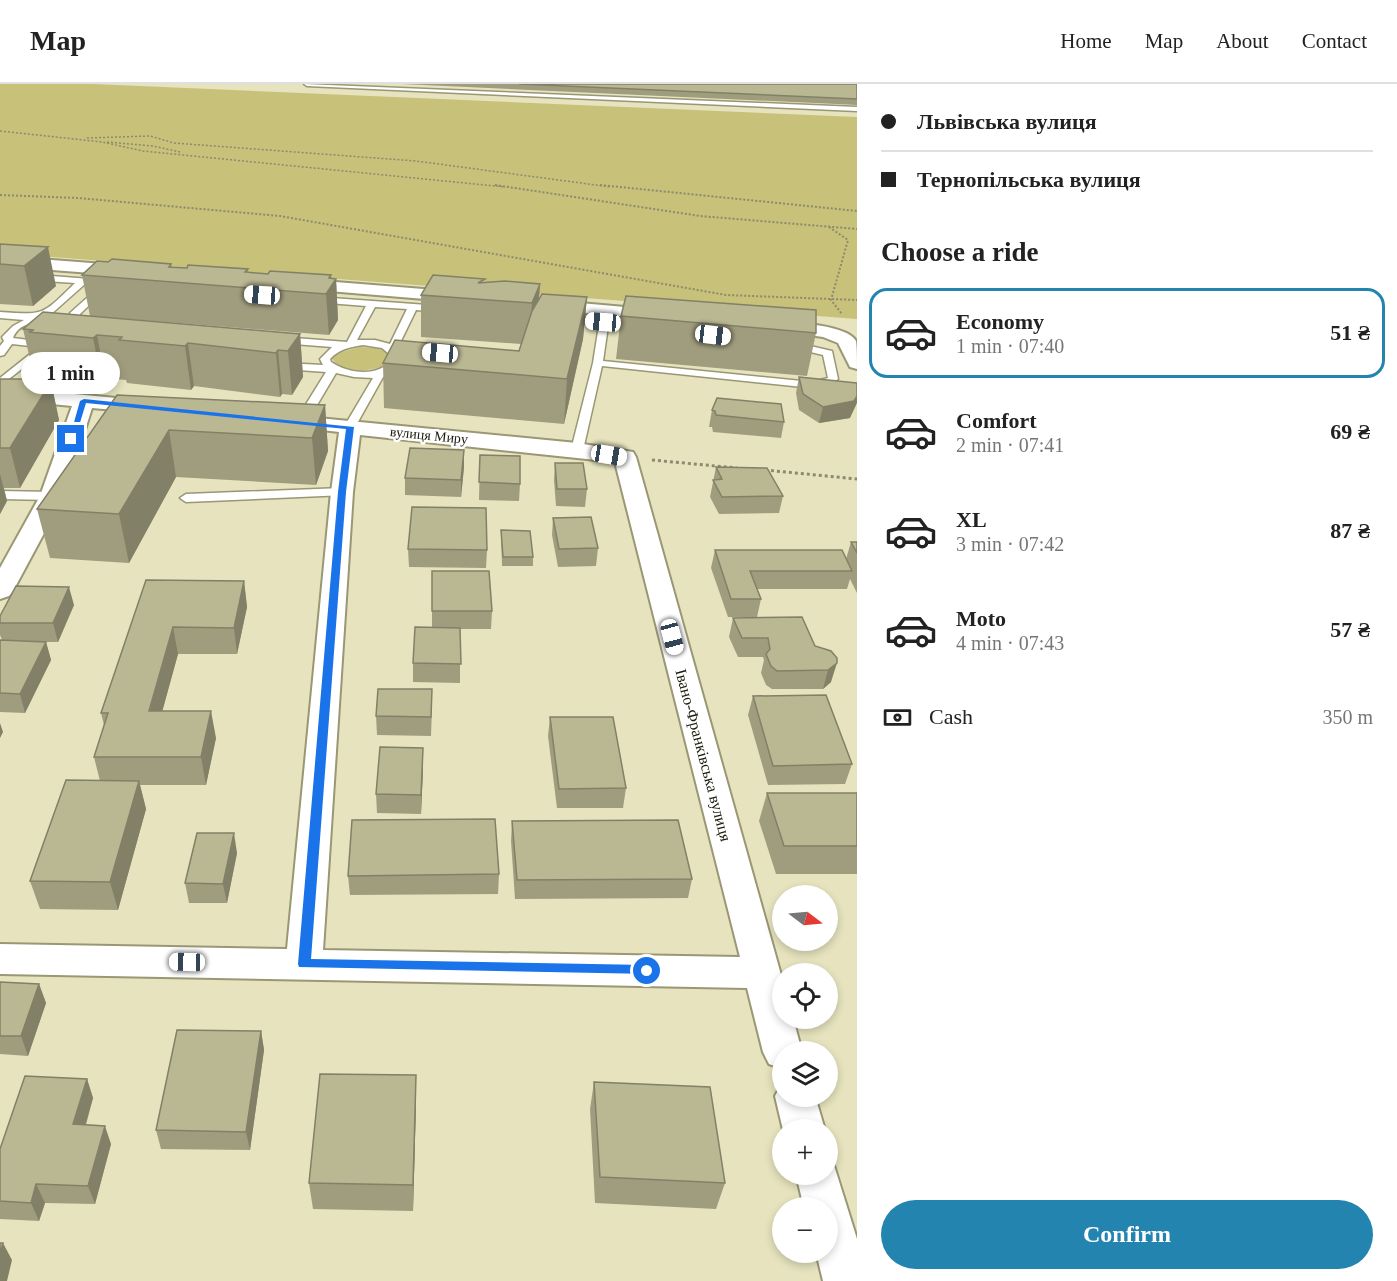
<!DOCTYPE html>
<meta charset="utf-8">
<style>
body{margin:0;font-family:Georgia,serif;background:#f2f2f2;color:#222;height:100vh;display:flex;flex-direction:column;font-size:22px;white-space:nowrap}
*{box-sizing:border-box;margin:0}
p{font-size:20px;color:#767676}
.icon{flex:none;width:33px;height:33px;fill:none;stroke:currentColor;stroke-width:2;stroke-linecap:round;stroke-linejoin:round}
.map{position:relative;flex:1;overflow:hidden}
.drawer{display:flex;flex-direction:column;background:#fff;width:540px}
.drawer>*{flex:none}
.banner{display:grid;align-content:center;height:132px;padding:0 24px;background:#fff}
.needle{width:39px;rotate:106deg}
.controls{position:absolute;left:772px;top:801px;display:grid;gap:12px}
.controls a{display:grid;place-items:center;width:66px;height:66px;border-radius:50%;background:#fff;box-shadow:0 3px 9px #0003;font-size:30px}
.end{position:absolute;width:27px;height:27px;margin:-14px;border:8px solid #1a73e8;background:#fff;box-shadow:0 0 0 3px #fff}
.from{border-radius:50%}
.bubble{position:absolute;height:42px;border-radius:21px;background:#fff;box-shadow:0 3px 9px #0003;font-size:20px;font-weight:800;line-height:42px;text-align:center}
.car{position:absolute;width:18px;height:36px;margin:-18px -9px;border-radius:8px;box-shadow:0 0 4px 2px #0007;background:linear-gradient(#fff 24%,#345 0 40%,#fff 0 76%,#345 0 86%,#fff 0)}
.banner b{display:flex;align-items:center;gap:21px;height:57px;font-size:22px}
.banner b+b{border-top:2px solid #e0e0e0}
.banner i{width:15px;height:15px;background:#222}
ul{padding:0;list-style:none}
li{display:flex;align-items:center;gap:18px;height:90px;margin:0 12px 9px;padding:0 12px;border:3px solid transparent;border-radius:18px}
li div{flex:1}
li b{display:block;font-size:22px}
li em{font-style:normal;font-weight:800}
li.active{border-color:#2384b0}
li>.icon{width:54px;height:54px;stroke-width:1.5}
h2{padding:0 24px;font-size:27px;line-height:72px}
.pay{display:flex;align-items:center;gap:15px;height:66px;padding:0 24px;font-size:22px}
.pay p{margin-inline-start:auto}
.primary-button{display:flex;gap:12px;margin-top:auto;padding:12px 24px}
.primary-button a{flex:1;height:69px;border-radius:36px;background:#2384b0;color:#fff;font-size:24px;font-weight:800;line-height:69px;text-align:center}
header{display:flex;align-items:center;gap:36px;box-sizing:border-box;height:84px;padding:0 30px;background:#fff;border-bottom:2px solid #e0e0e0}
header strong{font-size:28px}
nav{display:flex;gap:33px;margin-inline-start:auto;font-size:21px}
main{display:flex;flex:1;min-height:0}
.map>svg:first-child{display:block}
.green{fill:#c7c179}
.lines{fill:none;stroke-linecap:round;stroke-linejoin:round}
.lane-casing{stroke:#999774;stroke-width:3}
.street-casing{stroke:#999774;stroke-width:4}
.path-far2{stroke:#8c8a6f;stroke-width:1.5;stroke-dasharray:2 2;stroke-linecap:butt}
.path-far1{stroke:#8c8a6f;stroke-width:2;stroke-dasharray:2 2;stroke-linecap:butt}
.path{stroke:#8c8a6f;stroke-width:3;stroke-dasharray:3 3;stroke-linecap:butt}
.lane{fill:#fff;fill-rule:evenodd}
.street{fill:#fff;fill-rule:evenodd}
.wall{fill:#a09d7e}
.shaded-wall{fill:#828067}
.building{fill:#bab793;stroke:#828067;stroke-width:1.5}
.route{fill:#1a73e8}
.labels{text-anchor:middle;stroke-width:5;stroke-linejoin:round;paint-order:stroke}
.far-street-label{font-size:14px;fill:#1b1a0c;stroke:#fff}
.street-label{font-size:16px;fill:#1b1a0c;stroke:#fff}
</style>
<header>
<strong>Map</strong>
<nav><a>Home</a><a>Map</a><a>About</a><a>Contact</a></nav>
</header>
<main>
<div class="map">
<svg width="857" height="1197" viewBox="0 0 857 1197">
<rect width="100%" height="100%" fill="#e6e3be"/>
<path class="green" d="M0 0H93L857 33V235L0 169Z
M360 263 378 264 389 269 387 281C369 287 346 292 332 275L334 270Z"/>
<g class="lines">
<defs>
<path id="lane" d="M304 0 857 23V27L307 2Z
M0 188 103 196 107 199 103 202 85 200 49 232 60 233V237C44 239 20 235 13 254L45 258 52 264 42 269 0 302V294L39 263 12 260 4 271 0 272V262L4 257 2 253 13 242 24 236 0 234V228C46 231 42 231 75 199L0 194Z
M99 203 106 205 80 230 84 242 79 250H73L74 242 70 229Z
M318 213 441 222 446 225 441 228 416 226 398 263 408 266 400 269 404 274 393 287H403L408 290 403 293H383L354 345 350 346 344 343 373 294 354 293 336 289 307 338 301 341 295 338 326 288 284 285 279 282 284 279 323 281 320 275 332 263 281 259 276 256 281 253 347 258 366 222 315 218 313 216ZM375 223 407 225 390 260 375 256H357ZM363 261 382 264 394 274C379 293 351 291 331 278L330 275C339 265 350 263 363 261Z
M566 232 641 240 643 242 638 245 608 242 603 277 812 298 828 294 823 271 790 263 788 261 793 258 832 267 838 295 828 301 812 304 602 282 583 366 577 369 571 366 593 279 599 241 563 237V233Z
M342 404 348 408 346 411 186 418 180 414 186 410Z
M0 407 52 408 58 412 52 416 0 415Z"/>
<path id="street" d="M0 172 130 182 138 187 130 192 0 182Z
M298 195 461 208 467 209 470 213 467 217 461 218 292 204 290 200 292 196Z
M546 216 659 226 665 227 668 231 665 235 659 236 540 225 537 221 540 217Z
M779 237C796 239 848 241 856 257 857 264 857 276 857 285L850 283 838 259 823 253 773 246 770 242 773 238Z
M0 303 148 317 155 319 158 323 155 327 148 329 92 324 64 412 13 507 9 512 0 515V484L40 412 72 322 0 315Z
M287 331 577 359 633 368 636 373 783 898V934H793L802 968H783V985L769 980 763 968 747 904 0 890V860L287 865 331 408 339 348 280 341 277 337 280 333ZM360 351 615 378 740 873 323 866 353 408Z
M783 998V1012H815L825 1046H783L775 1012Z
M828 1074 832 1075 857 1155V1197H823L816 1168H828V1124H804L796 1090H828Z"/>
</defs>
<use href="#lane" class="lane-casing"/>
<use href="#street" class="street-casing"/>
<path class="path-far2" d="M0 47 102 58 143 67 505 103
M87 54 150 52 174 59 416 77 611 103
M107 58 153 62 180 68"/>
<path class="path-far1" d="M495 101 700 132 857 145
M600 101 857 127
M0 111 78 114 280 132 726 211 857 216
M829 143 848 156 831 216 842 230"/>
<path class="path" d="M652 376 737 384
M765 386 857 395"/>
<use href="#lane" class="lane"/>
<use href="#street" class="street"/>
</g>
<path class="wall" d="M402 0H857V21Z
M0 160 56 202 33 222 0 220Z
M108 178 171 180 172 183 248 185V189L268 190 331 191V194L336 195 338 236 329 251 90 232 82 191Z
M485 198 540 200 539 215 587 213 583 255 564 340 384 324 383 279 519 267 521 260 421 253V211Z
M621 232 816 249 807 292 616 275Z
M23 245 300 250 303 293 292 311 282 310 280 313 194 302 191 306 127 299 126 296 105 294 102 298 39 292 38 289 33 288Z
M799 293 850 334 819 339 799 326 796 309Z
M0 295 51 298 59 336 20 404H4L7 417 0 430Z
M117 311 325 321 328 367 316 401 176 393 129 479 50 474 37 425Z
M712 326 784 338 781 354 713 348 712 343H709Z
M480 371 520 400 519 417 479 416Z
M555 379 587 405 585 423 556 422 554 396Z
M464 383 461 413 405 411V394Z
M716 383 783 412 779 429 719 430 710 413Z
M553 434 598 464 596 482 558 483 552 451Z
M501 446 533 473V482H502Z
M851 458H857V509L850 495 847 505H757L761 515 757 533H728L711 484 715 466 846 475Z
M408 465 487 466 486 484 409 483Z
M432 487 492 527 491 545H460V599L413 598V579L432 544Z
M146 496 244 497 247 523 237 570H178L162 627 216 654 206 701H140L146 725 118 826 40 825 30 797 100 697 94 673 104 641 101 629Z
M74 521 58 558H46L51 576 25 629 0 628V556H2L0 551V532Z
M733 534 831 567V598L823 605H772L766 601 761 589 764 576 763 573H738L729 553Z
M753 612 852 680 845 700 768 701 748 631Z
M432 624 431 652 377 651 376 632Z
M550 633 626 704 623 724H557L548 652Z
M423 684 421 730 377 729 376 710Z
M767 709H857V790H776L759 737Z
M512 737 692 795 688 814 515 815 511 757Z
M237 769 227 819H189L185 799Z
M499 790 498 810 350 811 348 792Z
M0 898 39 900 46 919 28 972 0 970Z
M261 947 264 966 250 1066 161 1065 156 1046Z
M416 991V1018L413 1127 313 1125 309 1099Z
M87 995 93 1014 86 1041 111 1060 95 1120 45 1119 39 1137 0 1135V1065Z
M594 998 725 1099 716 1125 595 1119 590 1025Z"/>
<path class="shaded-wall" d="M48 163 56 202 33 222 24 182Z
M331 191V202L336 195 338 236 329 251 326 210 329 194Z
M540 200 537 241 529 261 532 219Z
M587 213 583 255 564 340 567 295Z
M300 250 303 293 292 311 288 267Z
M97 251 105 294 102 298 93 254Z
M188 259 194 302 191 306 185 262Z
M278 266 282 310 280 313 276 269Z
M33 295 38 317 51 298 59 336 20 404 10 364Z
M857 312V319L850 334 819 339 823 323Z
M325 321 328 367 316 401 312 354Z
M169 346 176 393 129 479 119 430Z
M464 366V383L461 413V396Z
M0 390 7 417 0 430Z
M244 497 247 523 237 570 234 544Z
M69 503 74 521 58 558 53 539Z
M173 543 178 570 155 654 149 627Z
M46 558 51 576 25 629 20 610Z
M837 579 831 598 823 605 828 586Z
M211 627 216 654 206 701 201 673Z
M0 639 3 648 0 654Z
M423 664V684L421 730V711Z
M139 697 146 725 118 826 110 798Z
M234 749 237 769 227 819 223 800Z
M39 900 46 919 28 972 21 952Z
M261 947 264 966 250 1066 246 1048Z
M416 991V1018L413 1127V1101Z
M87 995 93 1014 80 1059 73 1040Z
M105 1042 111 1060 95 1120 88 1102Z
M36 1100 45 1119 39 1137 31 1119Z
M3 1159 12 1176 7 1197H0V1170Z"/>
<path class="building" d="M519 0H857V15Z
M0 160 48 163 24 182 0 180Z
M112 175 171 180 169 183 187 184 188 181 248 185 245 188 268 190 270 187 331 191 329 194 336 195 326 210 82 191 97 177 108 178Z
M433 191 485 195 478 199 505 197 540 200 532 219 421 211Z
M542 210 587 213 567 295 383 279 395 256 519 267 532 227Z
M626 212 816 226V249L621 232Z
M43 228 300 250 288 267 278 266 276 269 188 259 185 262 119 256 122 253 97 251 93 254 29 248 34 246 23 245Z
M799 293 857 299V312L854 317 823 323 803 310Z
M0 295H33L32 297 51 298 10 364H0Z
M117 311 325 321 312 354 169 346 119 430 37 425Z
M717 314 781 320 784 338 716 331 715 327 712 326Z
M410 364 464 366 461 396 405 394Z
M480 371 520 372V400L479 398Z
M555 379H583L587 405H557Z
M716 383 767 384 783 412 722 413 713 396 722 395Z
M412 423 486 424 487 466 408 465Z
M591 433 598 464 559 465 553 434Z
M501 446 530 447 533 473H503Z
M851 458H857V469Z
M715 466H842L852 487H750L761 515H731Z
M432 487H489L492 527H432Z
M146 496 244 497 234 544 173 543 149 627H211L201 673H94L108 629H101Z
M16 502 69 503 53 539H0V532Z
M802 533 815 562 831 567 837 574V579L828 586 777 587 771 582 766 570 770 565 768 554H742L733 534Z
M415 543 460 544 461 580 413 579Z
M0 556 46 558 20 610 0 609Z
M378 605H432L431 633 376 632Z
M826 611 852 680 773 682 753 612Z
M550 633H613L626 704 559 705Z
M380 663 423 664 421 711 376 710Z
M66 696 139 697 110 798 30 797Z
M767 709H857V762H784Z
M495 735 499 790 348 792 352 736Z
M678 736 692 795 517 796 512 737Z
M197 749H234L223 800 185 799Z
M0 898 39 900 21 952H0Z
M177 946 261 947 246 1048 156 1046Z
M320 990 416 991 413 1101 309 1099Z
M25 992 87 995 73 1040 105 1042 88 1102 36 1100 31 1119 0 1117V1065Z
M594 998 710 1003 725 1099 600 1093Z
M0 1159H3L0 1170Z"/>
<path class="route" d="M84 315 354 343 346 408 311 875 647 881 651 883 653 887 651 890 299 883 298 880 338 408 346 345 86 319 75 355 69 356 80 317Z"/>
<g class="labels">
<g class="far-street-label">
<text transform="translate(429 351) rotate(6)" y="5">вулиця Миру</text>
</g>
<g class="street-label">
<text transform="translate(704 671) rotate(75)" y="6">Івано-Франківська вулиця</text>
</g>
</g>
</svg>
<div class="controls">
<a><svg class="needle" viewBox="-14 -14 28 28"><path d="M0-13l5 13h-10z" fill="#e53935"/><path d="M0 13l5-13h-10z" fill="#767676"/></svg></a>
<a><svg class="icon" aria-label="locate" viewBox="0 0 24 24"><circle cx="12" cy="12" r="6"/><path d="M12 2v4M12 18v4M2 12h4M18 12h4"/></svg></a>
<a><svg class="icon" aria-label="layers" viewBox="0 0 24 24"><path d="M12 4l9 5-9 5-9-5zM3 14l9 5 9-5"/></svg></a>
<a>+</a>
<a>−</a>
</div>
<i class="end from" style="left:647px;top:887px"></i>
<i class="end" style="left:71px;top:355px"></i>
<div class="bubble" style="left:21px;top:268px;width:99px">1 min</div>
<i class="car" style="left:262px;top:211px;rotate:274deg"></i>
<i class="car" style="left:603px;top:238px;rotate:275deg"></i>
<i class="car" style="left:713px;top:251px;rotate:97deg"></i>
<i class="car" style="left:440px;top:269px;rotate:275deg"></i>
<i class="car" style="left:609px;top:371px;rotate:99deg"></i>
<i class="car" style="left:672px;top:553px;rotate:165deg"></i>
<i class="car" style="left:187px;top:878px;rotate:271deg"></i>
</div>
<section class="drawer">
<div class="banner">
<b><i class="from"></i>Львівська вулиця</b>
<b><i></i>Тернопільська вулиця</b>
</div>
<h2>Choose a ride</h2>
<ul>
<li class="active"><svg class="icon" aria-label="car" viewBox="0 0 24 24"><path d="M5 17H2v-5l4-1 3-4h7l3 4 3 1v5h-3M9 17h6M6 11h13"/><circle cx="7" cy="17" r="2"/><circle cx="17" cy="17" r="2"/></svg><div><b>Economy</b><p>1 min · 07:40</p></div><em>51 ₴</em></li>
<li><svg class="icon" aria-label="car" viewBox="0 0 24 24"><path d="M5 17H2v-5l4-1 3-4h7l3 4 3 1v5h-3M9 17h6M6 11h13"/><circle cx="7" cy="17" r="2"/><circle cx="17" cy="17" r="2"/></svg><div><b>Comfort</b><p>2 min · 07:41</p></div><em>69 ₴</em></li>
<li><svg class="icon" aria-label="car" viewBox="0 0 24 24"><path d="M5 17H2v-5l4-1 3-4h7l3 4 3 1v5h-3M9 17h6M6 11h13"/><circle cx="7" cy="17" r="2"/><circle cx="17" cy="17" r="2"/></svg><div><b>XL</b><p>3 min · 07:42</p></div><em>87 ₴</em></li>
<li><svg class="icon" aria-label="car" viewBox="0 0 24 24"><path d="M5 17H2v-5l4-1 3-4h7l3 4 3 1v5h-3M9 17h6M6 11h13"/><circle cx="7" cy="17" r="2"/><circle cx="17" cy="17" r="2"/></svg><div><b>Moto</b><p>4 min · 07:43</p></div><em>57 ₴</em></li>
</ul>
<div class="pay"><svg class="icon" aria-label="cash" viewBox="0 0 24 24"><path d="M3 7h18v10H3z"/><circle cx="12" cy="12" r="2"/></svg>Cash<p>350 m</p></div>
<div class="primary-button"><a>Confirm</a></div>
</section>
</main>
